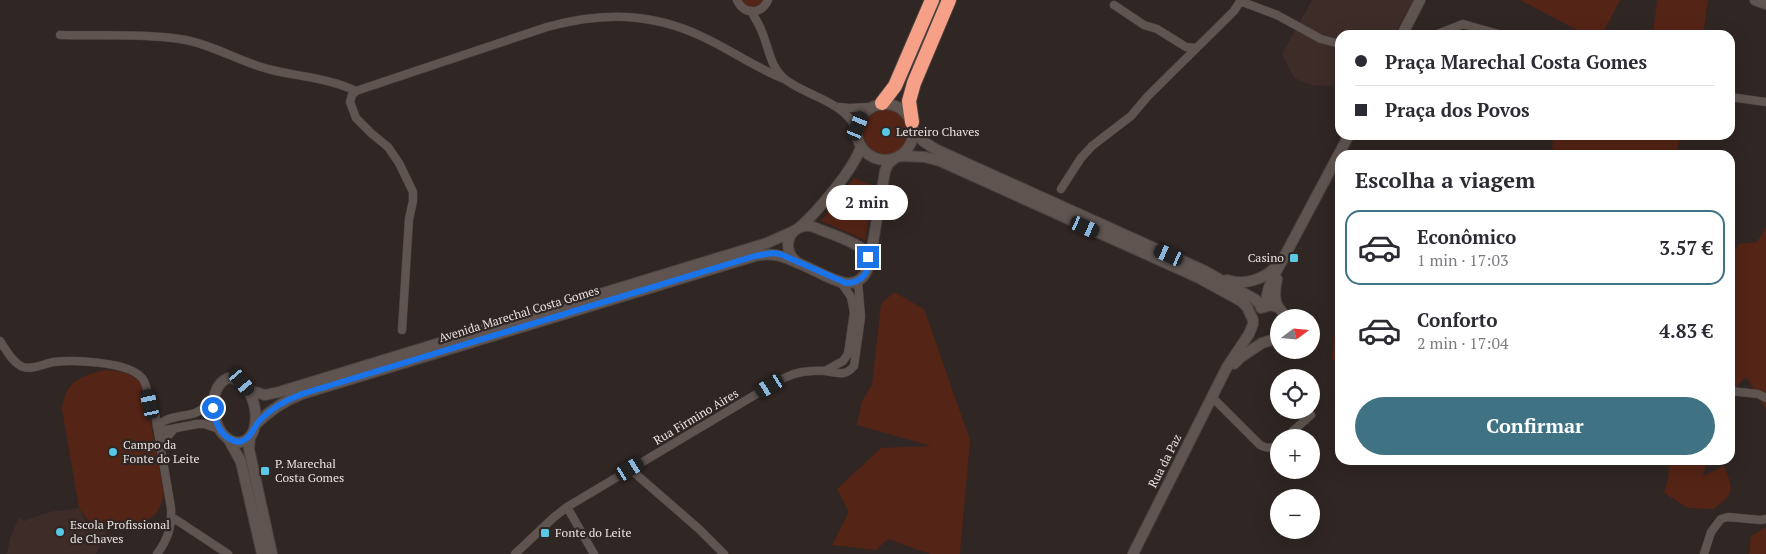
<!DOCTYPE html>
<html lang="pt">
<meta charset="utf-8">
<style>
body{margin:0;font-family:"PT Serif",serif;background:#f7f7f7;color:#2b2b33;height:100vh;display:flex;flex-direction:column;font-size:19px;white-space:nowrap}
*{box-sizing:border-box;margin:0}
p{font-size:16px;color:#7c7c81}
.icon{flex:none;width:28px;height:28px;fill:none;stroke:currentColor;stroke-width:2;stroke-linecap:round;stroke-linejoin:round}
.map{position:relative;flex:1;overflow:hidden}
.drawer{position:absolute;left:1335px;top:150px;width:400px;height:315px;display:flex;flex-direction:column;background:#fff;border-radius:15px;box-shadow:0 5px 20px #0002}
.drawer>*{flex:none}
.hud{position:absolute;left:1335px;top:30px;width:400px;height:110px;border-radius:15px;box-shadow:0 5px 20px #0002;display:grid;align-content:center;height:110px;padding:0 20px;background:#fff}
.needle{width:32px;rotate:74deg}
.buttons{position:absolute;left:1270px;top:309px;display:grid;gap:10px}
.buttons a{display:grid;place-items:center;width:50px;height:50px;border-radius:50%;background:#fff;box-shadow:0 5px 20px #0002;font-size:25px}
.end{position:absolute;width:22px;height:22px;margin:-11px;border:6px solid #1a73e8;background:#fff;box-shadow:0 0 0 2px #fff}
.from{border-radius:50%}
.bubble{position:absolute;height:35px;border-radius:18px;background:#fff;box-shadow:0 5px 20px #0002;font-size:16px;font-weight:600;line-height:35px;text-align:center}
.car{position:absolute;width:15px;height:30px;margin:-15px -8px;border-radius:6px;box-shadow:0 0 4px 1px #0007;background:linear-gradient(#222 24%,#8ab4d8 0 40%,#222 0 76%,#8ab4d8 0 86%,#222 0)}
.hud b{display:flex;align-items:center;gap:18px;height:48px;font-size:19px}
.hud b+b{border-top:1px solid #e1e1e2}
.hud i{width:12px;height:12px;background:#2b2b33}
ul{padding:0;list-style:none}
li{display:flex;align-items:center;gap:15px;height:75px;margin:0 10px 8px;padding:0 10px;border:2px solid transparent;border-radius:15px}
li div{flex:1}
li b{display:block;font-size:19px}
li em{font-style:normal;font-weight:600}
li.on{border-color:#3f7283}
li>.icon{width:45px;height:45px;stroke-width:1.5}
h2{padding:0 20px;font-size:22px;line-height:60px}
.cta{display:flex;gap:10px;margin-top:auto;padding:10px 20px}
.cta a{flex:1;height:58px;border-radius:30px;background:#3f7283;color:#fff;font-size:20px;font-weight:600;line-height:58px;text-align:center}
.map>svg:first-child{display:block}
.built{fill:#3d2c28}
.green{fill:#542416}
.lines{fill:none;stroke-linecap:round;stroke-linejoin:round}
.street-casing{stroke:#4a423f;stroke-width:9}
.secondary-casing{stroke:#4a423f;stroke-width:12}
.highway-casing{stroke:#4a423f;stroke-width:16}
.street{stroke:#5f5450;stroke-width:8}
.secondary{stroke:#5f5450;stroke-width:10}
.highway{stroke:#f6a088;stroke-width:14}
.route{stroke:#1a73e8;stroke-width:6}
.poi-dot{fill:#58c8e4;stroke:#302623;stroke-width:2}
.labels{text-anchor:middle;stroke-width:4.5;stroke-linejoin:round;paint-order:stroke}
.poi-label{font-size:12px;fill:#e9e3e1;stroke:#302623;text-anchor:start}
.street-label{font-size:12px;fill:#e9e3e1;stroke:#302623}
</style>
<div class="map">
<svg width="1766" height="554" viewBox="0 0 1766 554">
<rect width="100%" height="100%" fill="#302623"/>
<path class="built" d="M1312 0H1413L1394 35H1340V80L1332 86 1311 85 1294 78 1282 54Z
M79 508 85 520 96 527 108 530 96 554H7L11 535 19 517 24 521 48 512Z"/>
<path class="green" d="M742 0H763C757 9 748 9 742 0Z
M1520 0H1620L1602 35H1586Z
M1657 0H1708L1703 35H1653Z
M863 132a23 23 0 1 1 46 0a23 23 0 1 1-46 0Z
M1553 135H1681L1676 155H1552Z
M854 178 874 186 865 240 821 221Z
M1766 227V409L1746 377 1730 393V262L1738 244 1757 242Z
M894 292 924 309 970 440 960 554H930L888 539 876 550 832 545 849 512 837 489 881 448 931 446 857 425 862 401 872 385 881 304Z
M1340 331V364L1332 359 1334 336Z
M105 370C121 371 133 373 144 386L164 494C162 500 161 506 157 512 145 527 112 534 95 525 87 521 84 515 79 508L62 409C65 382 80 376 105 370Z
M1670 460H1707L1703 476 1724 466C1734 491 1735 492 1714 509L1688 508 1664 493 1668 478Z
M1766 527V554H1749L1751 536Z"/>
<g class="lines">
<defs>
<path id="street" d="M737 0C744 15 761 15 768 0
M1240 1 1277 15 1321 39 1340 44
M1114 5 1144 25 1157 29 1186 47 1196 48
M751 11C755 18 759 24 762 32 769 48 770 68 786 80 809 97 844 101 857 130
M60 35C100 36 147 33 186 40 216 46 242 63 272 70 300 77 329 78 356 91
M1435 35 1463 24 1502 35
M1730 97 1766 102
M839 107 849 108 870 107
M1061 189 1081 158 1092 146 1131 116 1148 96 1234 11 1241 0
M402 330 409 219 413 201V192L399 163 388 147 371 133 356 118 350 102 352 95 356 91 547 27C601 12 651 12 703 37 731 50 756 68 784 79
M0 341C6 350 13 363 23 367 32 370 44 364 53 362 73 360 128 361 142 378 148 385 147 395 150 403 151 407 153 410 155 414L171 508C172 527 168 539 157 554
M825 371 843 361 848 354 854 312 851 297 840 281
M1730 391 1758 394 1766 398
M1212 397 1260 445C1268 449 1272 449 1279 443
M157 427C165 416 183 417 195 413 203 410 208 404 214 397
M157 427 162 430H166L197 424H204L219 429
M1285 438 1311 415
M161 449 167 437 174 429
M630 469 699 529 724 554
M567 507 594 554
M172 519H175L228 554
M515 554 553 518 567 507 770 386C780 380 790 374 802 372 810 371 818 370 826 371 837 373 845 377 854 366L861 317 858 281
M1704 554 1711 532 1721 519 1728 517 1761 520 1766 519"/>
<path id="secondary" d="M1755 0 1766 4
M1402 35 1420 0
M857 132a28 28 0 1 1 56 0a28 28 0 1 1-56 0Z
M914 131 923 141 935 149 1205 271 1256 300 1262 307
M900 156 925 157 940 161 1199 278 1241 301 1247 307 1253 320
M804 226H811C825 232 849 239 861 248 876 258 867 284 848 283 836 283 811 268 798 263 783 252 785 231 804 226Z
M800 227C817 212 855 168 861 146
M870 260 885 171 888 164 894 159
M1277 279C1275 288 1273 300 1279 308 1282 312 1284 313 1286 318
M1227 280C1245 286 1264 279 1277 266
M1267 306C1265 294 1270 284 1275 274L1349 135
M1261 308 1271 305 1279 308
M1234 364 1241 357 1262 343 1279 338
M228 378C256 377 267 437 241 442 214 446 202 389 228 378Z
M248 390 265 395 279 392 767 243 794 231
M255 425C269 411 283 401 302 394L755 256C772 252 783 256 798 263
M250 436 249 449 272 554
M229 440 241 462 262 554
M1133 554 1227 367 1249 334 1253 324"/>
<path id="highway" d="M882 103 895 86 932 0
M912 122 909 101 914 83 949 0"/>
</defs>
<use href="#street" class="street-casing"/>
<use href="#secondary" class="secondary-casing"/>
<use href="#highway" class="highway-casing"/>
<use href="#street" class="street"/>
<use href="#secondary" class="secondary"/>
<use href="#highway" class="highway"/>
</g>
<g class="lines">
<path class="route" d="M213 408C215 423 222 441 240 442 252 438 253 427 261 419 273 407 286 400 302 394L755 256 772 253 780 254 846 283C862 283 870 272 868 257"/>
</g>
<g class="poi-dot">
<circle cx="886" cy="132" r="5"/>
<rect x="1289" y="253" width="10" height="10" rx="2.5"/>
<circle cx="113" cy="452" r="5"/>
<rect x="260" y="466" width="10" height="10" rx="2.5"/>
<circle cx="60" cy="532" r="5"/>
<rect x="540" y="528" width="10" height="10" rx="2.5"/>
</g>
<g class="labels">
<g class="poi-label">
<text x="896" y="136">Letreiro Chaves</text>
<text x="1284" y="262" text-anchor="end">Casino</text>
<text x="123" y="449">Campo da<tspan x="123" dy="14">Fonte do Leite</tspan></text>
<text x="275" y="468">P. Marechal<tspan x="275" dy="14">Costa Gomes</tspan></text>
<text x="70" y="529">Escola Profissional<tspan x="70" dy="14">de Chaves</tspan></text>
<text x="555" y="537">Fonte do Leite</text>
</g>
<g class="street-label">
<text transform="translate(519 314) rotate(-17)" y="4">Avenida Marechal Costa Gomes</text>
<text transform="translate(696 417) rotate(-31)" y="4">Rua Firmino Aires</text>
<text transform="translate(1165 461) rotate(-63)" y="4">Rua da Paz</text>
</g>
</g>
</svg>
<div class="buttons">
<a><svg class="needle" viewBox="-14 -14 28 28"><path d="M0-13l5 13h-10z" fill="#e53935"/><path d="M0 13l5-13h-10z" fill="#7c7c81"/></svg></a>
<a><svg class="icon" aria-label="locate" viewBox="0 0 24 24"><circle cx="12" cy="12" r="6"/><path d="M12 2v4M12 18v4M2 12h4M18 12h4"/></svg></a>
<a>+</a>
<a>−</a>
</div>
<i class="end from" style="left:213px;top:408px"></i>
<i class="end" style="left:868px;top:257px"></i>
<div class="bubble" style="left:826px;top:185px;width:82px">2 min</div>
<i class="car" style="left:858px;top:126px;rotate:23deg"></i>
<i class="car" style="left:1085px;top:227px;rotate:114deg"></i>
<i class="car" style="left:1169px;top:255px;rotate:294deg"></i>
<i class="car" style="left:242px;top:382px;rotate:140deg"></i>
<i class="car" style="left:770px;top:386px;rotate:239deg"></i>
<i class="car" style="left:150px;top:404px;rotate:348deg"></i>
<i class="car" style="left:630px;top:469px;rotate:59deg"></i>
<div class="hud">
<b><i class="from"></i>Praça Marechal Costa Gomes</b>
<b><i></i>Praça dos Povos</b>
</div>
<section class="drawer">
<h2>Escolha a viagem</h2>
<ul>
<li class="on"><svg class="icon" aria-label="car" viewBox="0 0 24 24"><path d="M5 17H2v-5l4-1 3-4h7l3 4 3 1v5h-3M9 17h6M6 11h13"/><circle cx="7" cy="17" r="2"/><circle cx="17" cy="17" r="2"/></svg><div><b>Econômico</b><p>1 min · 17:03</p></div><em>3.57 €</em></li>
<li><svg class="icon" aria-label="car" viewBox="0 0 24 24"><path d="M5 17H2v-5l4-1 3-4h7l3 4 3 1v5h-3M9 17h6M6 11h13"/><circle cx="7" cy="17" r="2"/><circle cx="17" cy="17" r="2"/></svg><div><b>Conforto</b><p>2 min · 17:04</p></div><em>4.83 €</em></li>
</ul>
<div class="cta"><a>Confirmar</a></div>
</section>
</div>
